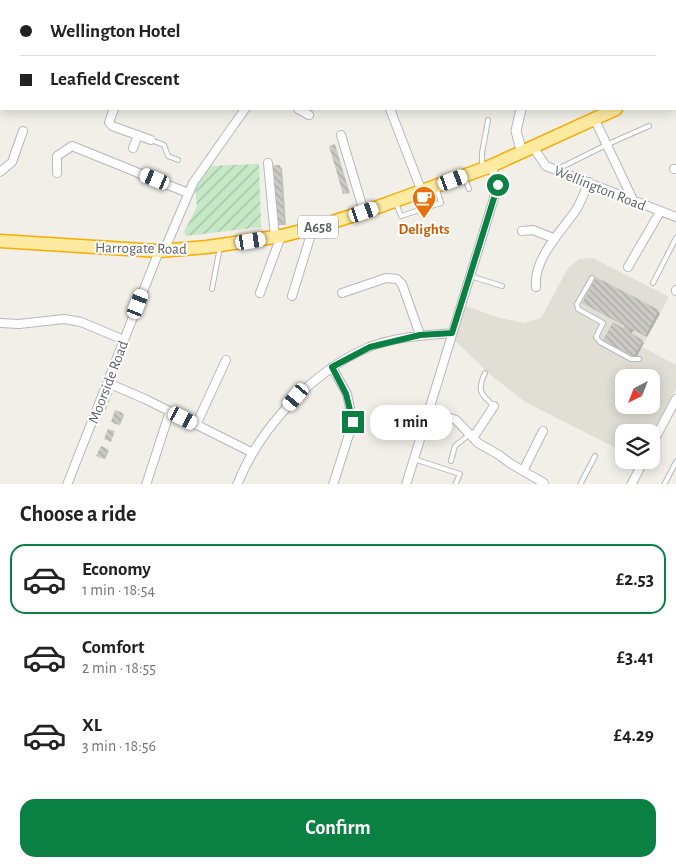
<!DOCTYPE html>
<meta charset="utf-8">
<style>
body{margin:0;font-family:"Alegreya Sans",sans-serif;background:#f6f6f6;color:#222;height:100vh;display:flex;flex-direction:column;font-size:19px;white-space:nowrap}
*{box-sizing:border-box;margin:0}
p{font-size:16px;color:#767676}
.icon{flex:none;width:28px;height:28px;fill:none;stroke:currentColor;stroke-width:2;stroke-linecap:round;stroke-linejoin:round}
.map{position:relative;height:484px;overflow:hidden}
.drawer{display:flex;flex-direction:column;background:#fff;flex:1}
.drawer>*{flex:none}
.hud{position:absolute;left:0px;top:0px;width:676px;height:110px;box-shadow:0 2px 12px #0003;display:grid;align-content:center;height:110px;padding:0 20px;background:#fff}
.needle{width:32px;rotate:222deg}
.fabs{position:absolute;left:615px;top:369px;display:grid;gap:10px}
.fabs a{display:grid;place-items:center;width:45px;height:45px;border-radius:10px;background:#fff;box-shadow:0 2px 12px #0003;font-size:25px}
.end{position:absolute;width:22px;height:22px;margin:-11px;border:6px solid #0b8043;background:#fff;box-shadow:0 0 0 2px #fff}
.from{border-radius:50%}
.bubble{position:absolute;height:35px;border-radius:15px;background:#fff;box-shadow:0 2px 12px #0003;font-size:16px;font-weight:700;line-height:35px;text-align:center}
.car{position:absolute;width:15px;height:30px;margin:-15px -8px;border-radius:6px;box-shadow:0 0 4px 1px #0007;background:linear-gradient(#fff 24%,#345 0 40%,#fff 0 76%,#345 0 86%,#fff 0)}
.hud b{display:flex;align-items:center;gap:18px;height:48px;font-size:19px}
.hud b+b{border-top:1px solid #e0e0e0}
.hud i{width:12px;height:12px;background:#222}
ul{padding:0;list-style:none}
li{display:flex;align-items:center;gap:15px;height:70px;margin:0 10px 8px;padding:0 10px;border:2px solid transparent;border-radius:15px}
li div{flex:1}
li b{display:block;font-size:19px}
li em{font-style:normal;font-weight:700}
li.on{border-color:#0b8043}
li>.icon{width:45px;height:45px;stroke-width:1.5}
h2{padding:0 20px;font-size:22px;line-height:60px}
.primary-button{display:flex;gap:10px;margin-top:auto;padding:10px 20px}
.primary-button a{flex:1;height:58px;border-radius:15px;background:#0b8043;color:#fff;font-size:20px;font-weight:700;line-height:58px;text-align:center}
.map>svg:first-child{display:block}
.education{fill:#e1ded6;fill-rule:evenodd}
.garden{fill:url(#garden-furrows)}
.shadow{fill:#0003}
.building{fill:url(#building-back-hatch)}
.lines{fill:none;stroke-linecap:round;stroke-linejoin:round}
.service-casing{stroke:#b5b8bc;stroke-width:6}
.minor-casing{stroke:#b5b8bc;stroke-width:10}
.tertiary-casing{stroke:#b5b8bc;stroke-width:11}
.trunk-casing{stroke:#f9ab00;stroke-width:15}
.path{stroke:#9cc7a9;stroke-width:1;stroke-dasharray:5 2.5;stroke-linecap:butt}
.service{stroke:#fff;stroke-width:4}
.minor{stroke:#fff;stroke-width:8}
.tertiary{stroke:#fff;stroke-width:9}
.trunk{stroke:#feeaa1;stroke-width:12}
.route{stroke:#0b8043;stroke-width:6}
.labels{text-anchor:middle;stroke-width:4;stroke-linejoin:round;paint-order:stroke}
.shield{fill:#fff;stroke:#8f9295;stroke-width:1}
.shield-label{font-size:14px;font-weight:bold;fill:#5f6368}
.street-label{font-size:15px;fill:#5f6368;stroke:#fff}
.food-label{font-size:15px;font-weight:bold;fill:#c56008;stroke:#fff}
</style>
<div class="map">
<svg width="676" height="485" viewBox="0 0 676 485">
<defs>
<pattern id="garden-furrows" width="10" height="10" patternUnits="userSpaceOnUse" patternTransform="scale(1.25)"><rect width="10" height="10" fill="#c5e8c5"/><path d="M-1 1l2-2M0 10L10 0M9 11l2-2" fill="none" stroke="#a3c0a4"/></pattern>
<pattern id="building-back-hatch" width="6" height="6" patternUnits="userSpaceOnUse" patternTransform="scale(1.25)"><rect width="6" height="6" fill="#cccac5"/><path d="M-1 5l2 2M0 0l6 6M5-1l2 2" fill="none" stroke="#a9a8a4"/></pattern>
</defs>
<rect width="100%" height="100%" fill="#f1efe8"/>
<path class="education" d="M593 258 669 297 642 347 676 365V389L651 437V432H624V452L525 402 492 376 454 340 466 306 497 317 524 323 541 318 568 268 579 259ZM624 378H651V405H624Z"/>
<path class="garden" d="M259 164 261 227 186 236 184 232 197 207 195 188 210 166Z"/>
<path class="shadow" d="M335 146 350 193 346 194 345 193Z
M279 166 282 168 286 225H279L277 223Z
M586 305 658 311 660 314 647 337 634 330 631 334 644 343 636 358 607 342 623 329 625 326Z
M123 414 124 415 120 425 113 423Z
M108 450 109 451 105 459 99 457Z"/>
<path class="building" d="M335 144 349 192 343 194 329 146Z
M272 165H280L284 223 276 224Z
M596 277 659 310 645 336 631 328 629 332 643 340 634 356 603 340 613 322 623 328 624 325 582 303Z
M115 410 123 413 119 425 111 422Z
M108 429 115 431 111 442 104 439Z
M101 446 108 449 104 459 96 456Z"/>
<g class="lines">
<defs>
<path id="service" d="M180 1V0
M675 53H676
M151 140 164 145 168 156 178 160
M482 168V153L488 120
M556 170 606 145 649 126
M464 177 469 189
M396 203 401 216 441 203 437 189
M470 276 502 286
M592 278 577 304 578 309 603 323 596 337 600 342 631 359H639
M653 283 676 238
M212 289 220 247
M485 373C477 390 480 394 494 406
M414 459 460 474 455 485
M451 461 455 446 470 434
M580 485 595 456
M664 485 676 462"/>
<path id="minor" d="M305 0 308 1
M442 0 446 1
M113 1V0
M219 1V0
M299 1 300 0
M517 1V0
M676 1V16
M0 28H1
M0 50 1 46
M0 73H1
M114 109 109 122 112 126 151 140
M298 109 309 115
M390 109 422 192
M595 120 633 200
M341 135 364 212
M533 147 546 166 676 217
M133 148 138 135
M268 163 275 237
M674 169H676
M0 172 12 162 23 131
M57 173V156L72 146 188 193
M522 231 533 230 553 238
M164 251 193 183 245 109
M628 267 660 212
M536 287C533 259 561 232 576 210 581 202 585 191 589 182
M676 291V290
M260 293 281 236
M342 293 386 278 397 279 402 284 420 335
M292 296 313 228
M0 323 19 324 64 319 81 322 124 340
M332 367 347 394 353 422 333 485
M108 383 145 399 253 453
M429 411 456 420 478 443 499 455 511 464 544 483
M196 425 226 360
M473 438 494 406
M651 446 676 399
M523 471 543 431
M67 485 159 251
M146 485 170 411
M237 485C260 427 313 371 369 347 395 337 425 335 452 333
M406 485 498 185 491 166
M631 485 644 460"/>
<path id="tertiary" d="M548 1V0
M521 109 516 131 522 153"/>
<path id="trunk" d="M675 84H676
M0 241 159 251 207 247 281 236 313 228 364 212 491 166 616 109"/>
</defs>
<use href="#service" class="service-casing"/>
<use href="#minor" class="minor-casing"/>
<use href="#tertiary" class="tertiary-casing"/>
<use href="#trunk" class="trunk-casing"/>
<path class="path" d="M105 410 112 393"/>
<use href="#service" class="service"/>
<use href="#minor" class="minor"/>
<use href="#tertiary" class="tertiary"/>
<use href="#trunk" class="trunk"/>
</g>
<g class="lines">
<path class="route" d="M353 422 346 394 332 367 370 347 420 335 452 333 498 185"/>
</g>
<defs>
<symbol id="cafe-pin" viewBox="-11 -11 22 30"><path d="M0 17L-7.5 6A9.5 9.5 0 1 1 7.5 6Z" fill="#e8710a" stroke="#fff"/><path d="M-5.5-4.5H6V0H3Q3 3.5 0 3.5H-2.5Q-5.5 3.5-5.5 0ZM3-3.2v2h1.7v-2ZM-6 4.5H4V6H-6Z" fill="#fff"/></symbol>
</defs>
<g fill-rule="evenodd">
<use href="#cafe-pin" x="410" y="184" width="28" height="38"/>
</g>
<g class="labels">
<rect class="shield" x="298" y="215.5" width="40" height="23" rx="4"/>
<g class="shield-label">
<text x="318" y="232">A658</text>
</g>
<g class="street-label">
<text transform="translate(600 188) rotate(22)" y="5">Wellington Road</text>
<text transform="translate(141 248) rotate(1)" y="5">Harrogate Road</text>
<text transform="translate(108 382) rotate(-69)" y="5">Moorside Road</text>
</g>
<g class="food-label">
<text x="424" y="234">Delights</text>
</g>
</g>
</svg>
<div class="fabs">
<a><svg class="needle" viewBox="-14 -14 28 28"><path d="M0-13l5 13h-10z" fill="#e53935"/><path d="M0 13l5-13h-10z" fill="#767676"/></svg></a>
<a><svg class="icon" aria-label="layers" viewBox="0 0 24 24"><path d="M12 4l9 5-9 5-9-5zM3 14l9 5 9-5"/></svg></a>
</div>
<i class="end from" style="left:498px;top:185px"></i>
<i class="end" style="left:353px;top:422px"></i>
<div class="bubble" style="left:370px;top:405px;width:82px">1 min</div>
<i class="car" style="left:155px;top:179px;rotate:292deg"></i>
<i class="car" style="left:453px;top:180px;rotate:70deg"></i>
<i class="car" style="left:364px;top:212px;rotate:71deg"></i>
<i class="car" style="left:251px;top:241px;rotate:81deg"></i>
<i class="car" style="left:138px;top:304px;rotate:21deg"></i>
<i class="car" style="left:296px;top:397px;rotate:220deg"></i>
<i class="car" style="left:183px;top:418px;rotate:117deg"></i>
<div class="hud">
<b><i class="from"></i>Wellington Hotel</b>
<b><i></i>Leafield Crescent</b>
</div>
</div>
<section class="drawer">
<h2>Choose a ride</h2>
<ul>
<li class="on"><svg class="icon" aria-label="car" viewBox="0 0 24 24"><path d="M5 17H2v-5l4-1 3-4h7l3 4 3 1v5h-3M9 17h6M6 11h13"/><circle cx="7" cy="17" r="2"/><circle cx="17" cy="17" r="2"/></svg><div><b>Economy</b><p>1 min · 18:54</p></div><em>£2.53</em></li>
<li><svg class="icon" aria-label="car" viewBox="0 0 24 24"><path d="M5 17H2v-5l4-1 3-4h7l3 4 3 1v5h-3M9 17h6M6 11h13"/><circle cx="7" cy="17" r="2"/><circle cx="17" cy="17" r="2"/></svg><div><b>Comfort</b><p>2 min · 18:55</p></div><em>£3.41</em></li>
<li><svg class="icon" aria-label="car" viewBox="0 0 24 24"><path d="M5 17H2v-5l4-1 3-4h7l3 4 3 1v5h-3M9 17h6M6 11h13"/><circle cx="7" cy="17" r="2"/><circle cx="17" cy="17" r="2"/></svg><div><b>XL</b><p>3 min · 18:56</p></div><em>£4.29</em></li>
</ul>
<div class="primary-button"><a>Confirm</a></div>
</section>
